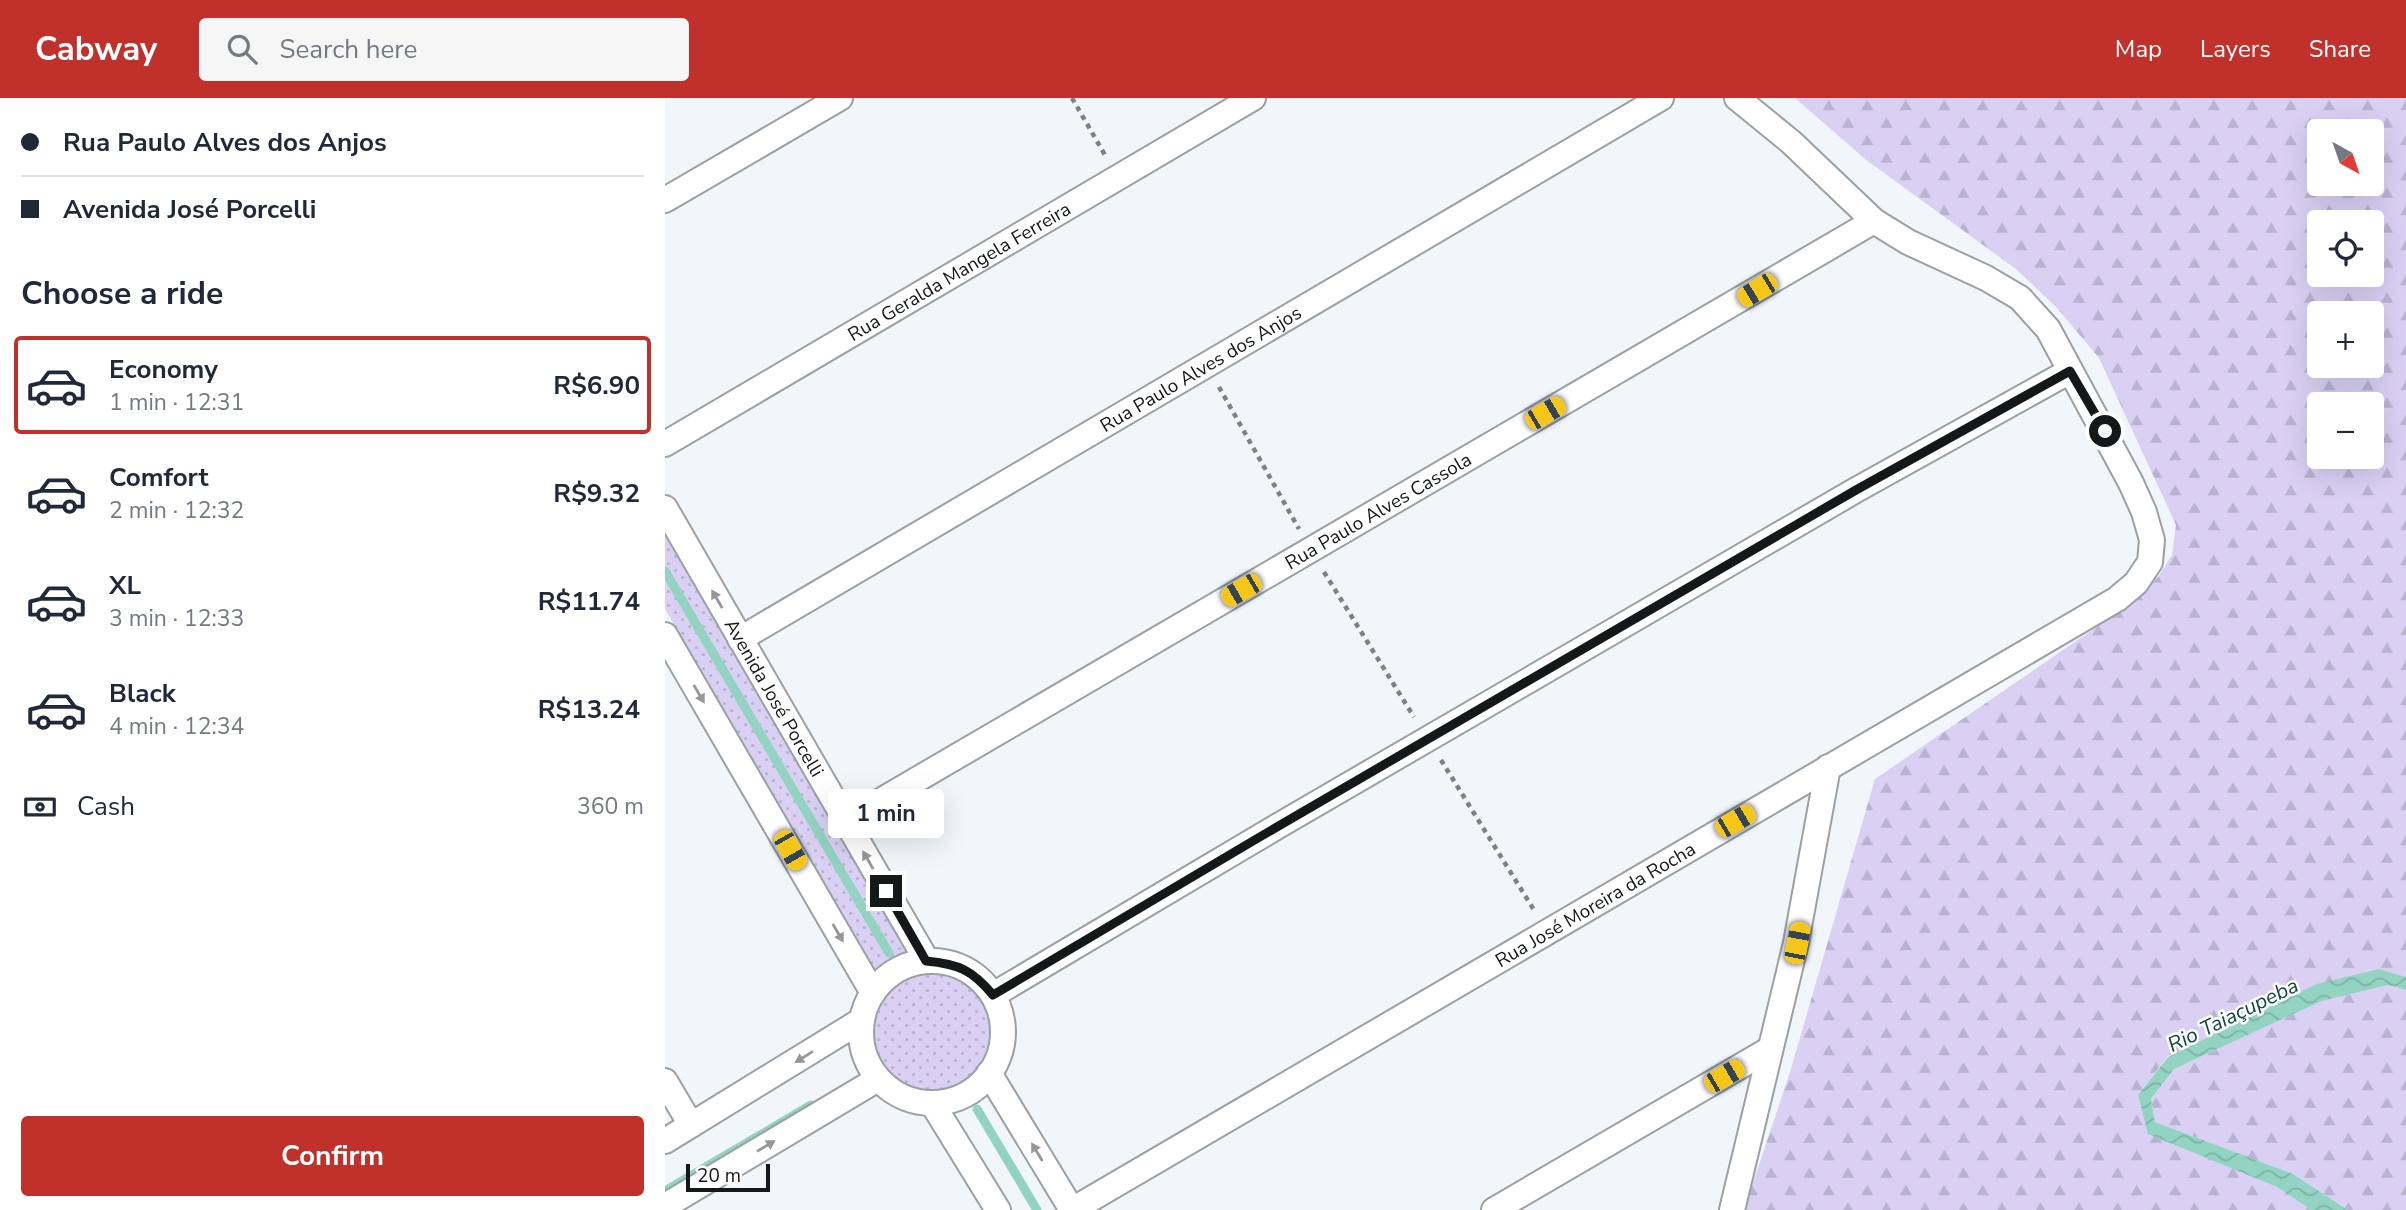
<!DOCTYPE html>
<meta charset="utf-8">
<style>
body{margin:0;font-family:"Nunito Sans",sans-serif;background:#f6f6f7;color:#1f2937;height:100vh;display:flex;flex-direction:column;font-size:26px;white-space:nowrap}
*{box-sizing:border-box;margin:0}
p{font-size:23px;color:#747a83}
.icon{flex:none;width:38px;height:38px;fill:none;stroke:currentColor;stroke-width:2;stroke-linecap:round;stroke-linejoin:round}
.map{position:relative;flex:1;overflow:hidden}
.details{display:flex;flex-direction:column;background:#fff;width:665px}
.details>*{flex:none}
.guide{display:grid;align-content:center;height:154px;padding:0 21px;background:#fff}
.needle{width:46px;rotate:140deg}
.fabs{position:absolute;left:1642px;top:21px;display:grid;gap:14px}
.fabs a{display:grid;place-items:center;width:77px;height:77px;border-radius:7px;background:#fff;box-shadow:0 7px 28px #0002;font-size:35px}
.scale{position:absolute;left:21px;bottom:18px;width:84px;box-sizing:border-box;padding-left:7px;border:4px solid #151819;border-top:0;font-size:19px;line-height:24px;white-space:nowrap;color:#151819;-webkit-text-stroke:5px #fff;paint-order:stroke}
.end{position:absolute;width:32px;height:32px;margin:-16px;border:9px solid #151819;background:#fff;box-shadow:0 0 0 4px #fff}
.from{border-radius:50%}
.bubble{position:absolute;height:49px;border-radius:7px;background:#fff;box-shadow:0 7px 28px #0002;font-size:23px;font-weight:700;line-height:49px;text-align:center}
.car{position:absolute;width:21px;height:42px;margin:-21px -10px;border-radius:9px;box-shadow:0 0 5px 2px #0007;background:linear-gradient(#f5c518 24%,#345 0 40%,#f5c518 0 76%,#345 0 86%,#f5c518 0)}
.guide b{display:flex;align-items:center;gap:24px;height:66px;font-size:26px}
.guide b+b{border-top:2px solid #e0e1e3}
.guide i{width:18px;height:18px;background:#1f2937}
ul{padding:0;list-style:none}
li{display:flex;align-items:center;gap:21px;height:98px;margin:0 14px 10px;padding:0 7px;border:4px solid transparent;border-radius:7px}
li div{flex:1}
li b{display:block;font-size:26px}
li em{font-style:normal;font-weight:700}
li.on{border-color:#bf312a}
li>.icon{width:63px;height:63px;stroke-width:1.5}
h2{padding:0 21px;font-size:32px;line-height:84px}
.pay{display:flex;align-items:center;gap:18px;height:77px;padding:0 21px;font-size:26px}
.pay p{margin-inline-start:auto}
.cta{display:flex;gap:14px;margin-top:auto;padding:14px 21px}
.cta a{flex:1;height:80px;border-radius:7px;background:#bf312a;color:#fff;font-size:28px;font-weight:700;line-height:80px;text-align:center}
header{display:flex;align-items:center;gap:42px;box-sizing:border-box;height:98px;padding:0 35px;background:#bf312a;color:#fff}
header strong{font-size:33px}
nav{display:flex;gap:38px;margin-inline-start:auto;font-size:24px}
.search{width:490px;height:63px;background:#f6f6f7;display:flex;align-items:center;gap:18px;box-sizing:border-box;padding:0 24px;border-radius:7px;color:#747a83;font-size:26px}
main{display:flex;flex:1;min-height:0}
.map>svg:first-child{display:block}
.grass{fill:url(#grass-dots)}
.forest{fill:url(#forest-firs);fill-rule:evenodd}
.water{fill:url(#water-waves)}
.lines{fill:none;stroke-linecap:round;stroke-linejoin:round}
.stream{stroke:#92d3c1;stroke-width:9}
.street-casing{stroke:#9aa0a3;stroke-width:28}
.path{stroke:#7c8183;stroke-width:4.5;stroke-dasharray:5 5;stroke-linecap:butt}
.street{stroke:#fff;stroke-width:24}
.oneway{fill:#969798}
.route{stroke:#151819;stroke-width:9}
.labels{text-anchor:middle;stroke-width:5;stroke-linejoin:round;paint-order:stroke}
.street-label{font-size:19px;fill:#151819;stroke:#fff}
.water-label{font-size:21px;font-style:italic;fill:#10483c;stroke:#fff}
</style>
<header>
<strong>Cabway</strong>
<div class="search"><svg class="icon" aria-label="search" viewBox="0 0 24 24"><circle cx="10" cy="10" r="6"/><path d="M15 15l6 6"/></svg>Search here</div>
<nav><a>Map</a><a>Layers</a><a>Share</a></nav>
</header>
<main>
<section class="details">
<div class="guide">
<b><i class="from"></i>Rua Paulo Alves dos Anjos</b>
<b><i></i>Avenida José Porcelli</b>
</div>
<h2>Choose a ride</h2>
<ul>
<li class="on"><svg class="icon" aria-label="car" viewBox="0 0 24 24"><path d="M5 17H2v-5l4-1 3-4h7l3 4 3 1v5h-3M9 17h6M6 11h13"/><circle cx="7" cy="17" r="2"/><circle cx="17" cy="17" r="2"/></svg><div><b>Economy</b><p>1 min · 12:31</p></div><em>R$6.90</em></li>
<li><svg class="icon" aria-label="car" viewBox="0 0 24 24"><path d="M5 17H2v-5l4-1 3-4h7l3 4 3 1v5h-3M9 17h6M6 11h13"/><circle cx="7" cy="17" r="2"/><circle cx="17" cy="17" r="2"/></svg><div><b>Comfort</b><p>2 min · 12:32</p></div><em>R$9.32</em></li>
<li><svg class="icon" aria-label="car" viewBox="0 0 24 24"><path d="M5 17H2v-5l4-1 3-4h7l3 4 3 1v5h-3M9 17h6M6 11h13"/><circle cx="7" cy="17" r="2"/><circle cx="17" cy="17" r="2"/></svg><div><b>XL</b><p>3 min · 12:33</p></div><em>R$11.74</em></li>
<li><svg class="icon" aria-label="car" viewBox="0 0 24 24"><path d="M5 17H2v-5l4-1 3-4h7l3 4 3 1v5h-3M9 17h6M6 11h13"/><circle cx="7" cy="17" r="2"/><circle cx="17" cy="17" r="2"/></svg><div><b>Black</b><p>4 min · 12:34</p></div><em>R$13.24</em></li>
</ul>
<div class="pay"><svg class="icon" aria-label="cash" viewBox="0 0 24 24"><path d="M3 7h18v10H3z"/><circle cx="12" cy="12" r="2"/></svg>Cash<p>360 m</p></div>
<div class="cta"><a>Confirm</a></div>
</section>
<div class="map">
<svg width="1741" height="1112" viewBox="0 0 1741 1112">
<defs>
<pattern id="grass-dots" width="8" height="8" patternUnits="userSpaceOnUse" patternTransform="scale(1.75)"><rect width="8" height="8" fill="#d9d0f4"/><path d="M2 2h.1M6 6h.1" fill="none" stroke="#b9b2d1" stroke-width="1.8" stroke-linecap="round"/></pattern>
<pattern id="forest-firs" width="22" height="20" patternUnits="userSpaceOnUse" patternTransform="scale(1.75)"><rect width="22" height="20" fill="#d9d0f4"/><path d="M5 1l3.5 6h-7zM16 11l3.5 6h-7z" fill="#b9b2d1"/></pattern>
<pattern id="water-waves" width="16" height="10" patternUnits="userSpaceOnUse" patternTransform="scale(1.75)"><rect width="16" height="10" fill="#92d3c1"/><path d="M0 5q4-4 8 0t8 0" fill="none" stroke="#7db4a5"/></pattern>
</defs>
<rect width="100%" height="100%" fill="#f0f6fa"/>
<path class="grass" d="M0 436 243 854 211 873 0 511Z
M204 935a62 62 0 1 1 124 0a62 62 0 1 1-124 0Z"/>
<path class="forest" d="M1130 0H1741V879L1714 871 1503 958 1473 997 1484 1036 1612 1089 1646 1112H1079L1126 971 1210 681 1471 502 1493 479 1507 457 1511 427 1434 260 1392 210 1351 171 1200 61ZM1654 33H1706V86H1654ZM1654 124H1706V177H1654ZM1654 215H1706V268H1654ZM1654 306H1706V359H1654Z
M1723 887 1741 892V1112H1683L1628 1076 1490 1024 1486 1001 1509 971 1657 903Z"/>
<path class="water" d="M1714 871 1741 879V892L1723 887 1657 903 1509 971 1486 1001 1490 1024 1628 1076 1683 1112H1646L1612 1089 1483 1036 1473 997 1503 959 1652 886Z"/>
<g class="lines">
<path class="stream" d="M0 473 224 855
M312 1011 372 1112
M0 1093 146 1007"/>
<defs>
<g id="street">
<path d="M0 102 175 0"/>
<path id="s1" d="M0 346 588 0"/>
<path id="s2" d="M0 410 262 863"/>
<path d="M0 537 208 895"/>
<path id="s3" d="M75 541 996 0"/>
<path id="s4" d="M181 723 1209 123"/>
<circle cx="267" cy="934" r="71"/>
<path d="M328 897 613 728 1191 392 1405 273"/>
<path d="M324 975 407 1112"/>
<path d="M0 983 26 1027"/>
<path d="M267 1005 333 1112"/>
<path d="M0 1043 197 922"/>
<path d="M0 1108 213 981"/>
<path id="s5" d="M407 1112 1452 501 1471 485 1485 464 1487 442 1479 414 1466 385 1383 231 1355 200 1321 180 1243 144 1209 123 1126 44 1072 0"/>
<path d="M829 1112 1105 951"/>
<path d="M1067 1112 1131 845 1163 669"/>
</g>
</defs>
<use href="#street" class="street-casing"/>
<path class="path" d="M407 0 440 57
M554 289 634 431
M659 474 749 619
M776 662 869 812"/>
<use href="#street" class="street"/>
</g>
<defs><path id="oneway-solid" d="M-6-.8H1V-3.2L6.5 0L1 3.2V.8H-6Z" transform="scale(1.75)"/></defs>
<g class="oneway">
<use href="#oneway-solid" transform="translate(52 501) rotate(-120)"/>
<use href="#oneway-solid" transform="translate(34 596) rotate(60)"/>
<use href="#oneway-solid" transform="translate(203 762) rotate(-120)"/>
<use href="#oneway-solid" transform="translate(173 835) rotate(60)"/>
<use href="#oneway-solid" transform="translate(139 959) rotate(148)"/>
<use href="#oneway-solid" transform="translate(101 1048) rotate(-31)"/>
<use href="#oneway-solid" transform="translate(372 1054) rotate(-121)"/>
</g>
<g class="lines">
<path class="route" d="M221 793 261 863C294 866 307 872 328 897L593 740 1191 392 1405 273 1440 333"/>
</g>
<g class="labels">
<g class="street-label">
<text dy="7" stroke="none"><textPath href="#s1" startOffset="341">Rua Geralda Mangela Ferreira</textPath></text>
<text dy="7" stroke="none"><textPath href="#s3" startOffset="534">Rua Paulo Alves dos Anjos</textPath></text>
<text dy="7" stroke="none"><textPath href="#s4" startOffset="616">Rua Paulo Alves Cassola</textPath></text>
<text dy="7" stroke="none"><textPath href="#s2" startOffset="219">Avenida José Porcelli</textPath></text>
<text dy="7" stroke="none"><textPath href="#s5" startOffset="606">Rua José Moreira da Rocha</textPath></text>
</g>
<g class="water-label">
<text transform="translate(1568 917) rotate(-26)" y="7">Rio Taiaçupeba</text>
</g>
</g>
</svg>
<div class="fabs">
<a><svg class="needle" viewBox="-14 -14 28 28"><path d="M0-13l5 13h-10z" fill="#e53935"/><path d="M0 13l5-13h-10z" fill="#747a83"/></svg></a>
<a><svg class="icon" aria-label="locate" viewBox="0 0 24 24"><circle cx="12" cy="12" r="6"/><path d="M12 2v4M12 18v4M2 12h4M18 12h4"/></svg></a>
<a>+</a>
<a>−</a>
</div>
<div class="scale">20 m</div>
<i class="end from" style="left:1440px;top:333px"></i>
<i class="end" style="left:221px;top:793px"></i>
<div class="bubble" style="left:163px;top:691px;width:116px">1 min</div>
<i class="car" style="left:1092px;top:192px;rotate:239deg"></i>
<i class="car" style="left:880px;top:315px;rotate:60deg"></i>
<i class="car" style="left:576px;top:492px;rotate:240deg"></i>
<i class="car" style="left:1070px;top:723px;rotate:60deg"></i>
<i class="car" style="left:125px;top:752px;rotate:150deg"></i>
<i class="car" style="left:1132px;top:845px;rotate:11deg"></i>
<i class="car" style="left:1059px;top:978px;rotate:60deg"></i>
</div>
</main>
